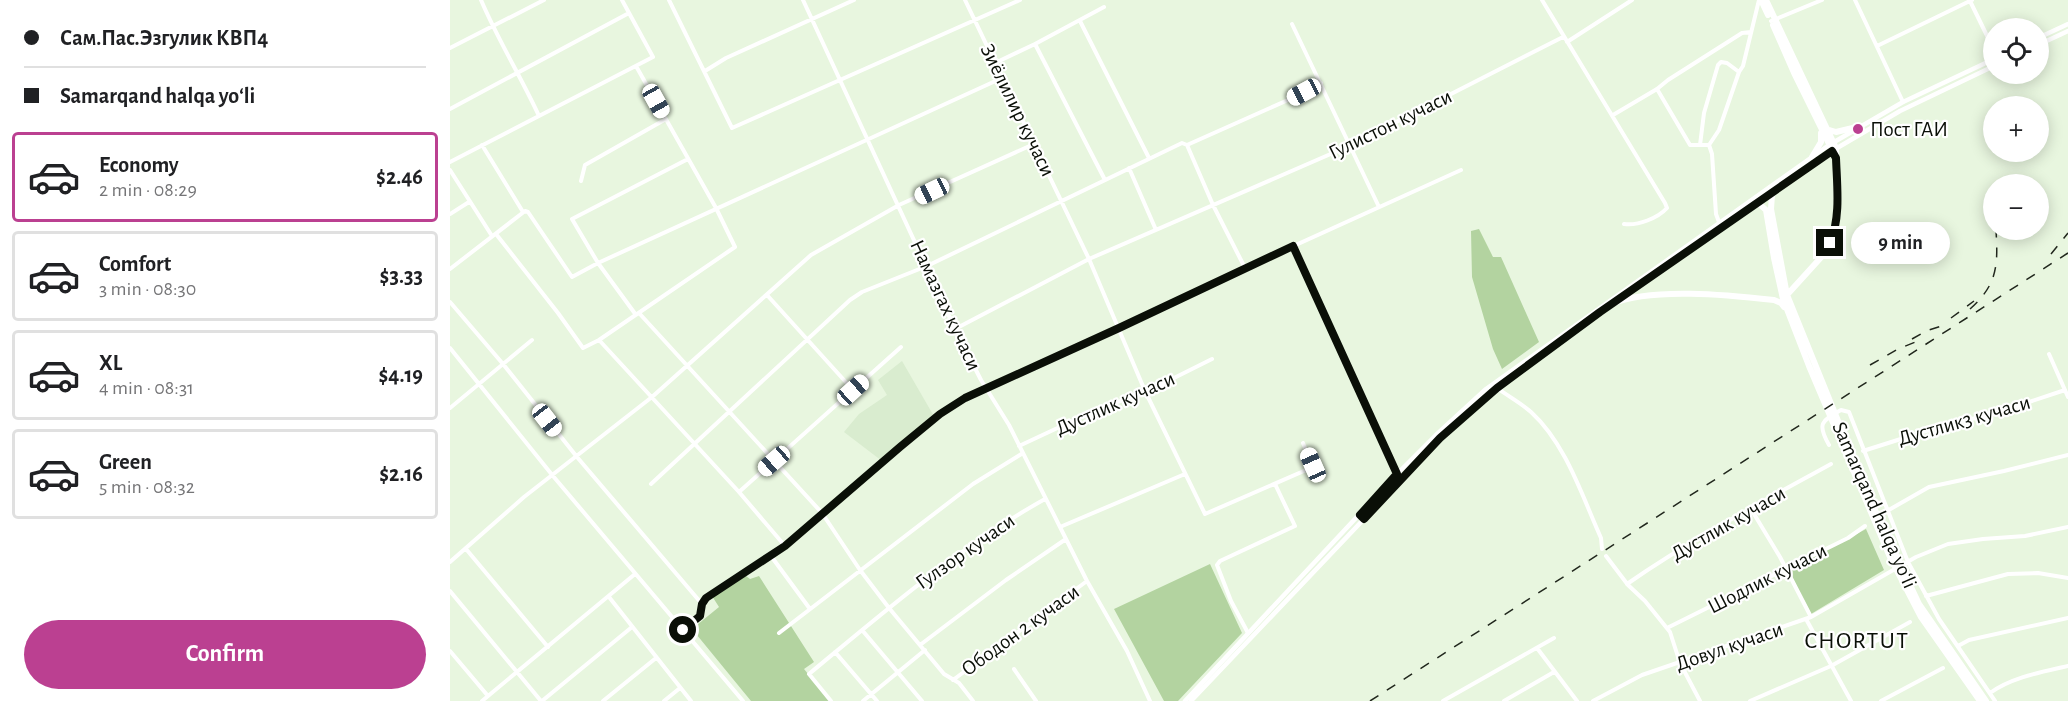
<!DOCTYPE html>
<meta charset="utf-8">
<style>
body{margin:0;font-family:"Alegreya Sans",sans-serif;background:#f6f6f6;color:#202124;height:100vh;display:flex;flex-direction:column;font-size:22px;white-space:nowrap}
*{box-sizing:border-box;margin:0}
p{font-size:20px;color:#757577}
.icon{flex:none;width:33px;height:33px;fill:none;stroke:currentColor;stroke-width:2;stroke-linecap:round;stroke-linejoin:round}
.map{position:relative;flex:1;overflow:hidden}
.sheet{display:flex;flex-direction:column;background:#fff;width:450px}
.sheet>*{flex:none}
.guide{display:grid;align-content:center;height:132px;padding:0 24px;background:#fff}
.controls{position:absolute;left:1533px;top:18px;display:grid;gap:12px}
.controls a{display:grid;place-items:center;width:66px;height:66px;border-radius:50%;background:#fff;box-shadow:0 3px 15px #0003;font-size:30px}
.end{position:absolute;width:27px;height:27px;margin:-14px;border:8px solid #0a0f07;background:#fff;box-shadow:0 0 0 3px #fff}
.from{border-radius:50%}
.bubble{position:absolute;height:42px;border-radius:21px;background:#fff;box-shadow:0 3px 15px #0003;font-size:20px;font-weight:700;line-height:42px;text-align:center}
.car{position:absolute;width:18px;height:36px;margin:-18px -9px;border-radius:8px;box-shadow:0 0 4px 2px #0007;background:linear-gradient(#fff 24%,#345 0 40%,#fff 0 76%,#345 0 86%,#fff 0)}
.guide b{display:flex;align-items:center;gap:21px;height:57px;font-size:22px}
.guide b+b{border-top:2px solid #e0e0e0}
.guide i{width:15px;height:15px;background:#202124}
ul{padding:0;list-style:none}
li{display:flex;align-items:center;gap:18px;height:90px;margin:0 12px 9px;padding:0 12px;border:3px solid #e0e0e0;border-radius:6px}
li div{flex:1}
li b{display:block;font-size:22px}
li em{font-style:normal;font-weight:700}
li.selected{border-color:#bb4091}
li>.icon{width:54px;height:54px;stroke-width:1.5}
.action{display:flex;gap:12px;margin-top:auto;padding:12px 24px}
.action a{flex:1;height:69px;border-radius:36px;background:#bb4091;color:#fff;font-size:24px;font-weight:700;line-height:69px;text-align:center}
main{display:flex;flex:1;min-height:0}
.map>svg:first-child{display:block}
.built{fill:#d9eccf}
.green{fill:#b3d3a0}
.lines{fill:none;stroke-linecap:round;stroke-linejoin:round}
.minor{stroke:#fff;stroke-width:4}
.major{stroke:#fff;stroke-width:4.5}
.highway{stroke:#fff;stroke-width:6}
.rail{stroke:#21271d;stroke-width:1.5;stroke-dasharray:10 10;stroke-linecap:butt}
.route{stroke:#0a0f07;stroke-width:8}
.poi-dot{fill:#bb4091;stroke:#fff;stroke-width:2}
.labels{text-anchor:middle;stroke-width:4.5;stroke-linejoin:round;paint-order:stroke}
.street-label{font-size:21px;fill:#0a0f07;stroke:#fff}
.poi-label{font-size:21px;fill:#0a0f07;stroke:#fff;text-anchor:start}
.quarter-label{font-size:24px;letter-spacing:1.5px;fill:#0a0f07;stroke:#fff}
</style>
<main>
<section class="sheet">
<div class="guide">
<b><i class="from"></i>Сам.Пас.Эзгулик КВП4</b>
<b><i></i>Samarqand halqa yoʻli</b>
</div>
<ul>
<li class="selected"><svg class="icon" aria-label="car" viewBox="0 0 24 24"><path d="M5 17H2v-5l4-1 3-4h7l3 4 3 1v5h-3M9 17h6M6 11h13"/><circle cx="7" cy="17" r="2"/><circle cx="17" cy="17" r="2"/></svg><div><b>Economy</b><p>2 min · 08:29</p></div><em>$2.46</em></li>
<li><svg class="icon" aria-label="car" viewBox="0 0 24 24"><path d="M5 17H2v-5l4-1 3-4h7l3 4 3 1v5h-3M9 17h6M6 11h13"/><circle cx="7" cy="17" r="2"/><circle cx="17" cy="17" r="2"/></svg><div><b>Comfort</b><p>3 min · 08:30</p></div><em>$3.33</em></li>
<li><svg class="icon" aria-label="car" viewBox="0 0 24 24"><path d="M5 17H2v-5l4-1 3-4h7l3 4 3 1v5h-3M9 17h6M6 11h13"/><circle cx="7" cy="17" r="2"/><circle cx="17" cy="17" r="2"/></svg><div><b>XL</b><p>4 min · 08:31</p></div><em>$4.19</em></li>
<li><svg class="icon" aria-label="car" viewBox="0 0 24 24"><path d="M5 17H2v-5l4-1 3-4h7l3 4 3 1v5h-3M9 17h6M6 11h13"/><circle cx="7" cy="17" r="2"/><circle cx="17" cy="17" r="2"/></svg><div><b>Green</b><p>5 min · 08:32</p></div><em>$2.16</em></li>
</ul>
<div class="action"><a>Confirm</a></div>
</section>
<div class="map">
<svg width="1618" height="701" viewBox="0 0 1618 701">
<rect width="100%" height="100%" fill="#e8f6df"/>
<path class="built" d="M452 361 485 418 432 461 394 432 409 414 437 395 428 380Z"/>
<path class="green" d="M1029 229 1043 257H1051L1089 342 1052 369 1043 349 1022 277 1021 231Z
M1416 529 1434 570 1361 614 1338 570Z
M760 564 792 633 728 701H714L664 609Z
M296 576 300 579 309 576 364 662 354 669 380 701H301L242 629 269 607 262 596Z"/>
<g class="lines">
<path class="minor" d="M31 0C48 40 71 77 89 116
M219 0 282 128 570 0
M353 0 505 329 531 380 559 425 637 581 677 651 700 701
M515 0 639 259 695 391 755 514 863 467 853 443
M1092 0 1215 203 1217 208C1208 218 1188 226 1174 224
M1405 0 1453 102
M1520 1 1544 50
M654 7 585 44 655 180
M630 21 699 158
M1321 21 1372 0
M842 24 929 207
M1117 42 1182 0
M1427 46 1522 0
M0 48 94 0
M545 63 585 44
M255 71 276 58 404 0
M1207 89 1240 145H1259L1262 154 1266 214 1269 222
M0 109 179 13
M1163 115 1207 89 1218 80 1292 33 1301 32
M32 145 73 212
M737 145 763 205 795 268
M1250 145 1254 113 1268 65 1271 62 1277 63 1289 72
M1259 145 1269 130 1289 72 1293 66 1309 0
M0 162 203 57 172 0
M679 168 706 230
M0 170 42 236
M131 181 135 165 216 119
M0 214 19 202
M46 234 108 313 133 348 149 340 285 247 266 208 186 66
M843 246 947 474
M0 269 75 211 78 212 122 277 148 263 552 78
M317 295 403 390
M0 302 53 364 127 457 252 604
M189 313 372 513 410 570 439 608 494 674 509 683 523 701
M186 315 148 263 122 219 238 159
M505 329 639 259 899 146 1113 37
M149 340 289 492 335 546
M0 348 103 476 293 701
M1599 354 1618 397
M1047 388C1058 396 1071 403 1081 412 1116 444 1132 496 1151 538L1152 549
M0 408 82 340
M1379 445C1367 424 1371 421 1391 410L1399 412 1458 562 1489 619 1545 701
M569 446 631 417 712 384 762 359
M1413 451 1498 424 1540 415 1615 390
M201 484 400 300 412 292 477 266 732 143 737 145 838 100 871 83
M289 492 451 347
M1301 509 1330 557 1361 617
M1437 511 1479 487 1554 471 1618 455
M610 527 735 474
M16 549 98 647
M321 556 360 609
M1156 556 1178 585 1195 601 1220 632 1230 663 1250 701
M0 562 74 497 202 397 361 255 449 205 584 144
M1177 584C1242 539 1312 502 1381 464
M0 591 91 701
M1476 596 1558 574 1588 573 1618 578
M159 597 241 701
M1356 619 1401 701
M1217 628 1398 538 1415 526
M233 630 250 616 252 604 256 598 335 546 449 447 490 414 515 398 669 328 795 268 1011 170
M412 630 472 701
M329 633 523 484 573 453
M798 633 781 601 767 565 770 561 845 526 825 484
M470 645 556 580 616 539
M1508 646 1519 640 1618 618
M1087 648 1127 701
M0 651 38 696
M385 652 427 701
M564 669 586 701
M503 680 637 581
M1540 693C1562 677 1592 672 1618 666
M32 701 185 574
M92 701 182 627
M153 701 206 658
M214 701 230 688
M381 701 359 674C435 611 509 547 595 499
M413 701 475 650
M993 701 1104 638
M1054 701 1104 672
M1143 701 1192 675 1361 617 1466 557 1498 544 1533 539 1575 536 1618 527
M1300 701 1381 666 1460 622
M1431 701 1493 668"/>
<path class="major" d="M1588 38 1618 24
M1588 45 1618 31
M735 701 947 474 986 435 1036 389 1379 145 1453 102 1544 59
M741 701 990 439 1047 388 1161 304 1382 151 1450 111 1544 66"/>
<path class="highway" d="M1311 0 1318 15
M1316 0 1386 148 1387 212 1382 238 1375 253 1336 296
M1323 25 1345 75 1385 156
M1376 129 1386 132 1407 127
M1362 157 1371 142V133
M1326 189 1322 195 1321 209 1337 295 1418 495 1469 604 1536 701
M1307 202 1316 210 1324 258 1333 299 1359 366 1440 557 1471 617 1530 701
M1161 304C1201 287 1279 295 1324 300L1331 303 1334 307"/>
<path class="rail" d="M1601 254 1618 233
M1520 309C1548 284 1548 265 1546 230
M1501 318 1524 301
M1462 339 1476 331 1498 324
M1420 365 1448 349 1473 339
M920 701 1618 253"/>
</g>
<g class="lines">
<path class="route" d="M233 630 250 616 252 604 256 598 335 546 450 447 490 414 515 398 669 328 843 246 947 474 910 515 914 519 990 438 1047 388 1150 312 1382 151 1386 158C1387 186 1391 217 1380 243"/>
</g>
<circle class="poi-dot" cx="1408" cy="129" r="6"/>
<g class="labels">
<g class="street-label">
<text transform="translate(568 110) rotate(64)" y="7">Зиёлилир кучаси</text>
<text transform="translate(940 124) rotate(-26)" y="7">Гулистон кучаси</text>
<text transform="translate(496 305) rotate(65)" y="7">Намазгах кучаси</text>
<text transform="translate(665 403) rotate(-24)" y="7">Дустлик кучаси</text>
<text transform="translate(1514 420) rotate(-16)" y="7">Дустлик3 кучаси</text>
<text transform="translate(1425 505) rotate(66)" y="7">Samarqand halqa yoʻli</text>
<text transform="translate(1278 523) rotate(-30)" y="7">Дустлик кучаси</text>
<text transform="translate(515 551) rotate(-35)" y="7">Гулзор кучаси</text>
<text transform="translate(1317 578) rotate(-27)" y="7">Шодлик кучаси</text>
<text transform="translate(570 630) rotate(-36)" y="7">Ободон 2 кучаси</text>
<text transform="translate(1279 646) rotate(-19)" y="7">Довул кучаси</text>
</g>
<g class="poi-label">
<text x="1420" y="136">Пост ГАИ</text>
</g>
<g class="quarter-label">
<text x="1407" y="648">CHORTUT</text>
</g>
</g>
</svg>
<div class="controls">
<a><svg class="icon" aria-label="locate" viewBox="0 0 24 24"><circle cx="12" cy="12" r="6"/><path d="M12 2v4M12 18v4M2 12h4M18 12h4"/></svg></a>
<a>+</a>
<a>−</a>
</div>
<i class="end from" style="left:233px;top:630px"></i>
<i class="end" style="left:1380px;top:243px"></i>
<div class="bubble" style="left:1401px;top:222px;width:99px">9 min</div>
<i class="car" style="left:854px;top:92px;rotate:242deg"></i>
<i class="car" style="left:206px;top:101px;rotate:151deg"></i>
<i class="car" style="left:482px;top:191px;rotate:245deg"></i>
<i class="car" style="left:403px;top:390px;rotate:48deg"></i>
<i class="car" style="left:97px;top:420px;rotate:142deg"></i>
<i class="car" style="left:324px;top:461px;rotate:229deg"></i>
<i class="car" style="left:863px;top:465px;rotate:336deg"></i>
</div>
</main>
